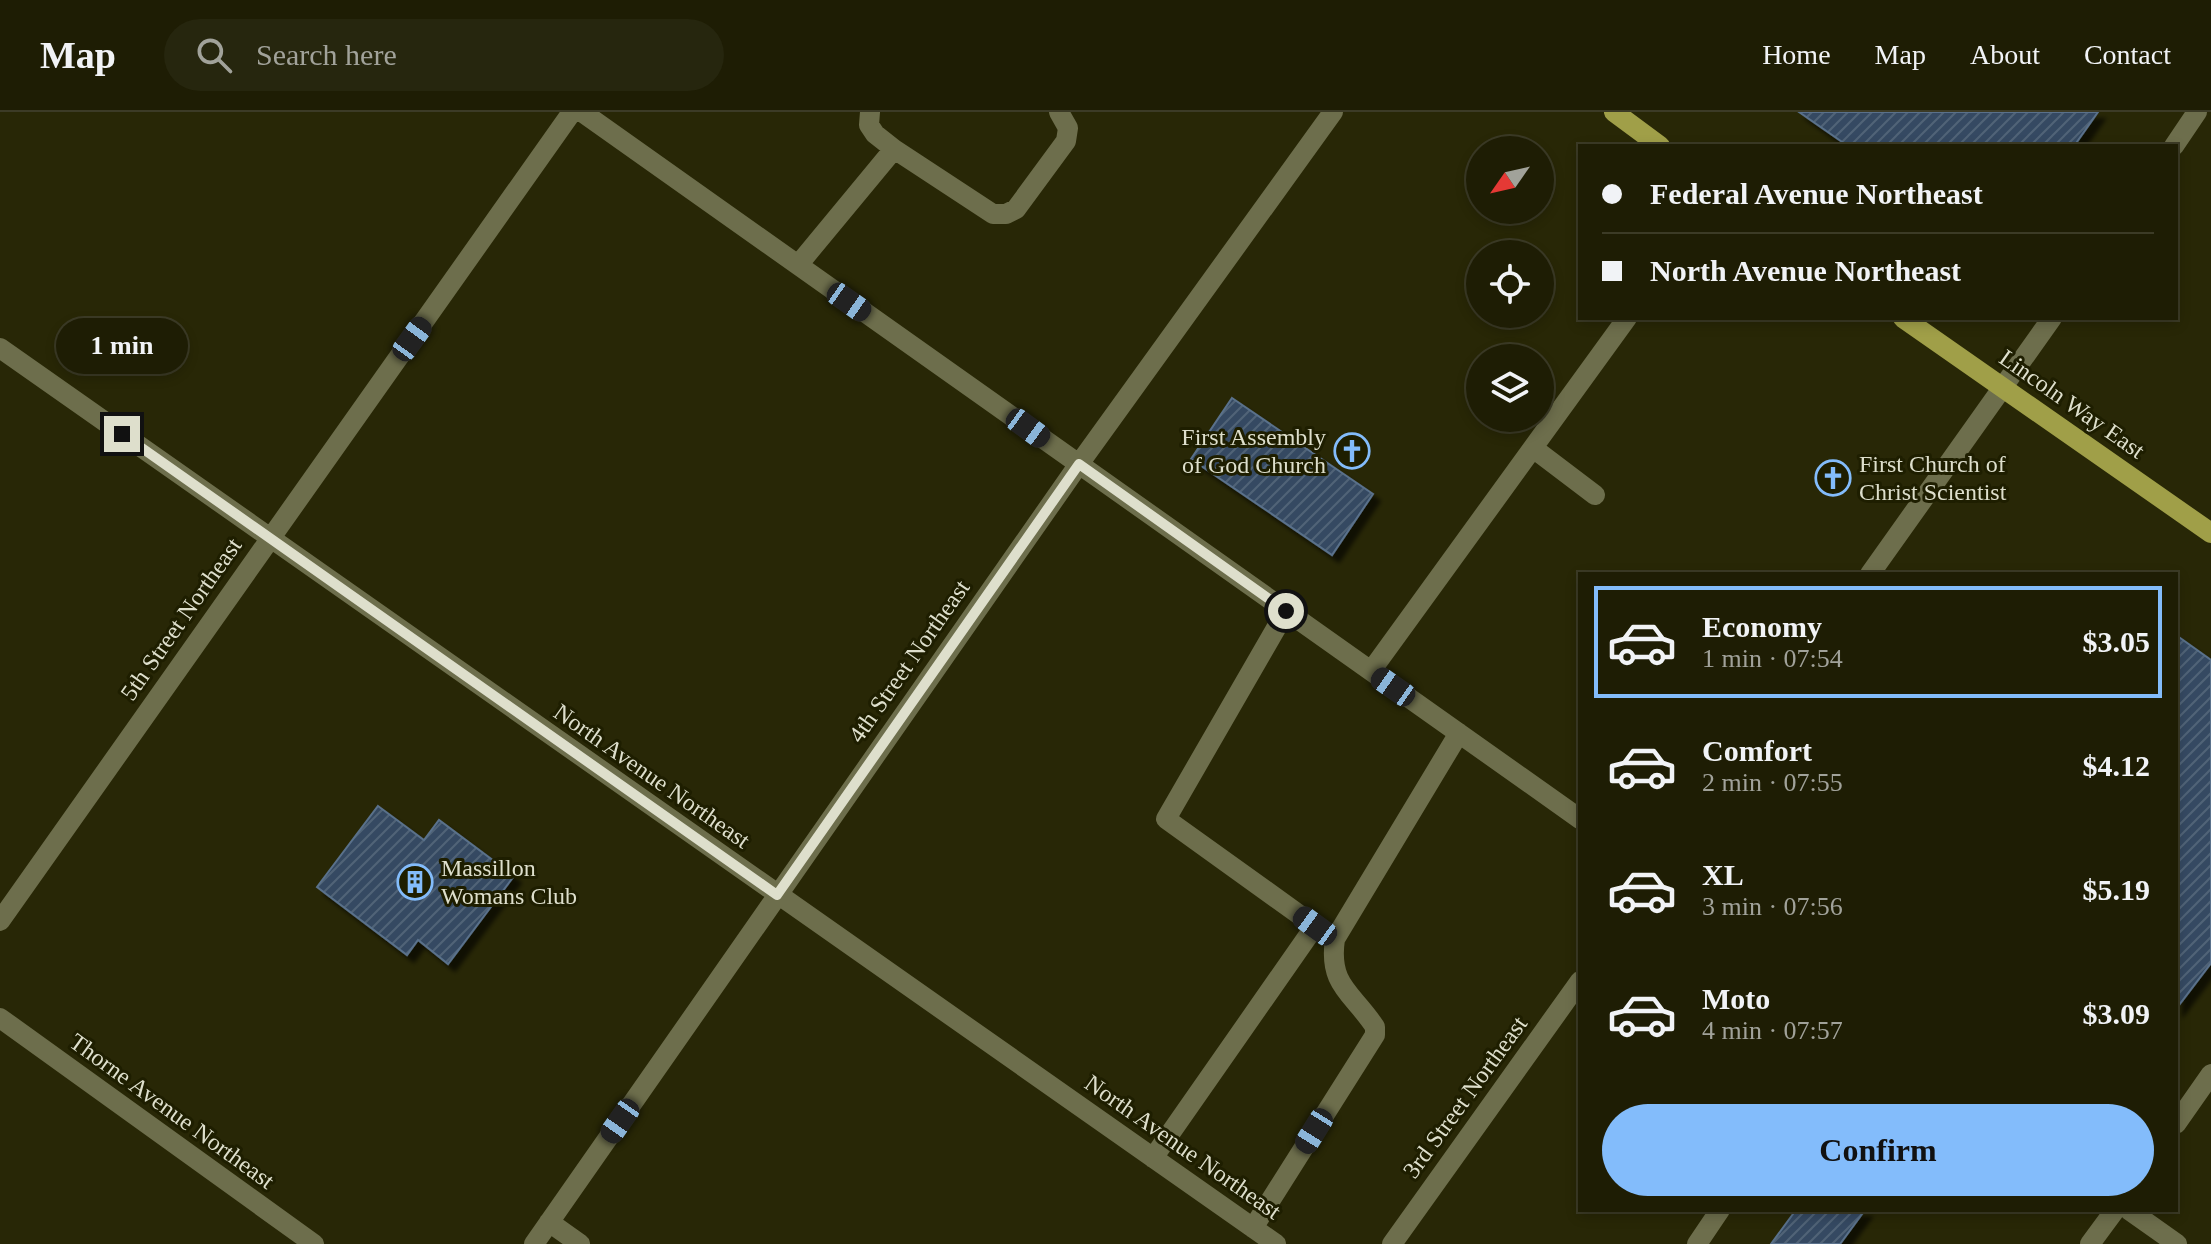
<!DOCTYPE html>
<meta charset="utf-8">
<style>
body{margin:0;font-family:"Times New Roman",serif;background:#26260e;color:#f1f3f6;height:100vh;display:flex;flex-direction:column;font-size:30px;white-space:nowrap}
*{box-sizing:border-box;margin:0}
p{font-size:26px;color:#a1a29a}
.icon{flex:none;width:44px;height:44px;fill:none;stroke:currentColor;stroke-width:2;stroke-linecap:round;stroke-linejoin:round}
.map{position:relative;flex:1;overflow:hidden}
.details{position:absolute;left:1578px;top:460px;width:600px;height:640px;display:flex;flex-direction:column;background:#1e1d04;border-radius:0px;box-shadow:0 4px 12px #0003,0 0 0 2px #3c3b26}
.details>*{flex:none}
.hud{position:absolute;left:1578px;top:32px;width:600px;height:176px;border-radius:0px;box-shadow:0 4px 12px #0003,0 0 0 2px #3c3b26;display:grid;align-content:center;height:176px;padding:0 24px;background:#1e1d04}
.needle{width:52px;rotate:236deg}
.controls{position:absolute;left:1466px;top:24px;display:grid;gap:16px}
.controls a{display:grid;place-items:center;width:88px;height:88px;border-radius:50%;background:#1e1d04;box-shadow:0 4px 12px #0003,0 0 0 2px #3c3b26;font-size:40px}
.end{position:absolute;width:36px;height:36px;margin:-18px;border:10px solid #dedfcc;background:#111;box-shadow:0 0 0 4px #111}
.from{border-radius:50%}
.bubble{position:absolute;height:56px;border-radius:28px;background:#1e1d04;box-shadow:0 4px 12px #0003,0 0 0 2px #3c3b26;font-size:26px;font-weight:800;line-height:56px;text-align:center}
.car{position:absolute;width:24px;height:48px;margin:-24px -12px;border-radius:10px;box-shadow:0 0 6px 2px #0007;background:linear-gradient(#222 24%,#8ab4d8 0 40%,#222 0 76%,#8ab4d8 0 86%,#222 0)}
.hud b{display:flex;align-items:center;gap:28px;height:76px;font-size:30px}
.hud b+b{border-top:2px solid #3c3b26}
.hud i{width:20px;height:20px;background:#f1f3f6}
ul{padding:14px 0 0;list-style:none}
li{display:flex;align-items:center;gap:24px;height:112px;margin:0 16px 12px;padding:0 8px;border:4px solid transparent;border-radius:0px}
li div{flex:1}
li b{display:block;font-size:30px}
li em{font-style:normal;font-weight:800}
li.active{border-color:#83bcfb}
li>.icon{width:72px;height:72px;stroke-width:1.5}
.button{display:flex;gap:16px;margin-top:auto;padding:16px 24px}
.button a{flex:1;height:92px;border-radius:48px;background:#83bcfb;color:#111;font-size:32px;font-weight:800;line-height:92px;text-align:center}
header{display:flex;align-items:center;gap:48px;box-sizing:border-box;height:112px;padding:0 40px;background:#1e1d04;border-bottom:2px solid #3c3b26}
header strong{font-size:38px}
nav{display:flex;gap:44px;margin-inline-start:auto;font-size:28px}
.search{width:560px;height:72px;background:#26260e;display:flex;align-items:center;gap:20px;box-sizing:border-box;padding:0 28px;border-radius:44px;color:#a1a29a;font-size:30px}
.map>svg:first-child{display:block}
.building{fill:url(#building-hatch);stroke:#5a718b;stroke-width:2;filter:url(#shadow)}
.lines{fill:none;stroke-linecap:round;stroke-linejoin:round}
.minor{stroke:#6d6e4c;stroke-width:20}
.major{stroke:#a09f48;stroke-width:20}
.route{stroke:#dedfcc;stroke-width:10}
.labels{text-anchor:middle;stroke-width:6;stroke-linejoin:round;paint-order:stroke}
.street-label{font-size:24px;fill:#dedfcc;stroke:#1e1e00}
.poi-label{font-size:24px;fill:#dedfcc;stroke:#1e1e00;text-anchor:start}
</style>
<header>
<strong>Map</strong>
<div class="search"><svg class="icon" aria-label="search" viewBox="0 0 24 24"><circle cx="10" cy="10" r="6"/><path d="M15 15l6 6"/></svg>Search here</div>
<nav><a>Home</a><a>Map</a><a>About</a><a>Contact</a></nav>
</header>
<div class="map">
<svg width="2211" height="1132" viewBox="0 0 2211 1132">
<defs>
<pattern id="building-hatch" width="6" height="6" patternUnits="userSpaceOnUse" patternTransform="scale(2)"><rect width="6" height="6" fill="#344a62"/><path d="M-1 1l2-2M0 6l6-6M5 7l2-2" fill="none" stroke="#516477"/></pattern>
<filter id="shadow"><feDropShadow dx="7" dy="7" stdDeviation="2" flood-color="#0009"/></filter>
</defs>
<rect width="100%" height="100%" fill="#282706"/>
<path class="building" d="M1799 0H2098L2074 34H1848Z
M1232 286 1373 382 1332 443 1191 347Z
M2176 523 2211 548V851L2176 897Z
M378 694 424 728 439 708 514 764 448 852 418 828 407 843 317 775Z
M1796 1098H1865L1840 1132H1771Z"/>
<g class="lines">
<path class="minor" d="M582 0 1580 707
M870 0 869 13 875 22 894 37
M2174 34 2197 0
M798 153 894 37 993 102H1006L1016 97 1066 29 1068 16 1059 0
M0 236 1276 1132
M1533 336 1595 383
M1870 462 2052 206
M1286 499 1166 707 1315 814 1335 827 1459 621
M1371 559 1627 206
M0 809 572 0
M0 906 314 1132
M2176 1012 2211 962
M1153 1046 1315 814
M2129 1098 2177 1132
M549 1110 580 1132
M1253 1116 1375 923V915C1353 881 1328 874 1335 827
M534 1132 1079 352 1333 0
M1392 1132 1580 869
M1697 1132 1720 1098
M2090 1132 2115 1098"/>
<path class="major" d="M1614 0 1660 34
M1903 206 2211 421"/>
</g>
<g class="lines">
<path class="route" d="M122 322 777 783 1079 352 1286 499"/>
</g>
<defs>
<symbol id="church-ring" viewBox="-11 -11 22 22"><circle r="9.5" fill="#1e1e00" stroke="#83bcfb" stroke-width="1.5"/><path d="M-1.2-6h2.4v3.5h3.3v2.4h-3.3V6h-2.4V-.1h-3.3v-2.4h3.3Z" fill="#83bcfb"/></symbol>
<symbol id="building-ring" viewBox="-11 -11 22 22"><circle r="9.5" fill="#1e1e00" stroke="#83bcfb" stroke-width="1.5"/><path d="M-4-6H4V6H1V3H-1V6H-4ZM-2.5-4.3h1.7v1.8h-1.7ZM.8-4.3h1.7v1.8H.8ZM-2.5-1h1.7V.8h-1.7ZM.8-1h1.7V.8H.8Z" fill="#83bcfb"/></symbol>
</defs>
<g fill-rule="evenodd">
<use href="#church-ring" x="1332" y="319" width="40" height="40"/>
<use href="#church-ring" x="1813" y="346" width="40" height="40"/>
<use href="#building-ring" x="395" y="750" width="40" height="40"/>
</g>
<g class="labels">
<g class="street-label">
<text transform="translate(2072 292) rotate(35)" y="8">Lincoln Way East</text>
<text transform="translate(181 507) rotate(-55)" y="8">5th Street Northeast</text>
<text transform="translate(909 549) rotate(-55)" y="8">4th Street Northeast</text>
<text transform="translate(652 664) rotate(35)" y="8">North Avenue Northeast</text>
<text transform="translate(1465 985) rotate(-54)" y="8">3rd Street Northeast</text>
<text transform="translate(172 999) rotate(36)" y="8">Thorne Avenue Northeast</text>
<text transform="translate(1183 1035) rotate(35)" y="8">North Avenue Northeast</text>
</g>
<g class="poi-label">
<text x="1326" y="333" text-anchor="end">First Assembly<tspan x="1326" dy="28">of God Church</tspan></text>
<text x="1859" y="360">First Church of<tspan x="1859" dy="28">Christ Scientist</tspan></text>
<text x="441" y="764">Massillon<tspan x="441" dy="28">Womans Club</tspan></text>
</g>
</g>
</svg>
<div class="controls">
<a><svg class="needle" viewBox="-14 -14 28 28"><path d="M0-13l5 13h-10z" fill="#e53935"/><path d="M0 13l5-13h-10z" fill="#a1a29a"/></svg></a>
<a><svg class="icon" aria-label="locate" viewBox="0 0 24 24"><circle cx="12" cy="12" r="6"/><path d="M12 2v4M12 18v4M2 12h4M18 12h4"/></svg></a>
<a><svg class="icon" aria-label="layers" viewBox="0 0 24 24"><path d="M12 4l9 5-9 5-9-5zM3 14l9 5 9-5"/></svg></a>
</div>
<i class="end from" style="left:1286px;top:499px"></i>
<i class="end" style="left:122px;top:322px"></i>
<div class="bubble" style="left:56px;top:206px;width:132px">1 min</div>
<i class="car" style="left:849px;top:190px;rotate:125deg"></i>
<i class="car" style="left:412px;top:227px;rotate:36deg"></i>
<i class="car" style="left:1028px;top:316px;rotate:126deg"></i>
<i class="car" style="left:1393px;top:575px;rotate:305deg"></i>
<i class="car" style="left:1315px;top:814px;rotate:306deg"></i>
<i class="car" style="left:620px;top:1009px;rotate:215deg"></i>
<i class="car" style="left:1314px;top:1019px;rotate:212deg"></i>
<div class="hud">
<b><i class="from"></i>Federal Avenue Northeast</b>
<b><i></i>North Avenue Northeast</b>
</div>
<section class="details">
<ul>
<li class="active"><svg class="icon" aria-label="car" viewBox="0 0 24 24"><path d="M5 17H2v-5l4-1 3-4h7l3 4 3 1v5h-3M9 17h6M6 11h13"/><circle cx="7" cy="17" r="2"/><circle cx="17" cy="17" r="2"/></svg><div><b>Economy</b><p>1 min · 07:54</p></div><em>$3.05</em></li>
<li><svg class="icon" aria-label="car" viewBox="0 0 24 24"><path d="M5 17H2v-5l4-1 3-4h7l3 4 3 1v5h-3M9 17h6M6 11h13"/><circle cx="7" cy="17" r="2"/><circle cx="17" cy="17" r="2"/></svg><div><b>Comfort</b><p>2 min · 07:55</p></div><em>$4.12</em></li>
<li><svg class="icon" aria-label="car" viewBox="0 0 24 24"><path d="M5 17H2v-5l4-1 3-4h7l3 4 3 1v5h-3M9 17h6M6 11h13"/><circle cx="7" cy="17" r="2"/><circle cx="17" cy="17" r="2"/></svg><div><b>XL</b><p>3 min · 07:56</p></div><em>$5.19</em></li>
<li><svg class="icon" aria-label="car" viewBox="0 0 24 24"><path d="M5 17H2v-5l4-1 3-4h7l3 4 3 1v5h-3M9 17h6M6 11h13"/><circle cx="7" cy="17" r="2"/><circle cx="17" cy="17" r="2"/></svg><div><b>Moto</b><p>4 min · 07:57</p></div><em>$3.09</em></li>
</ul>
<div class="button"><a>Confirm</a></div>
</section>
</div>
